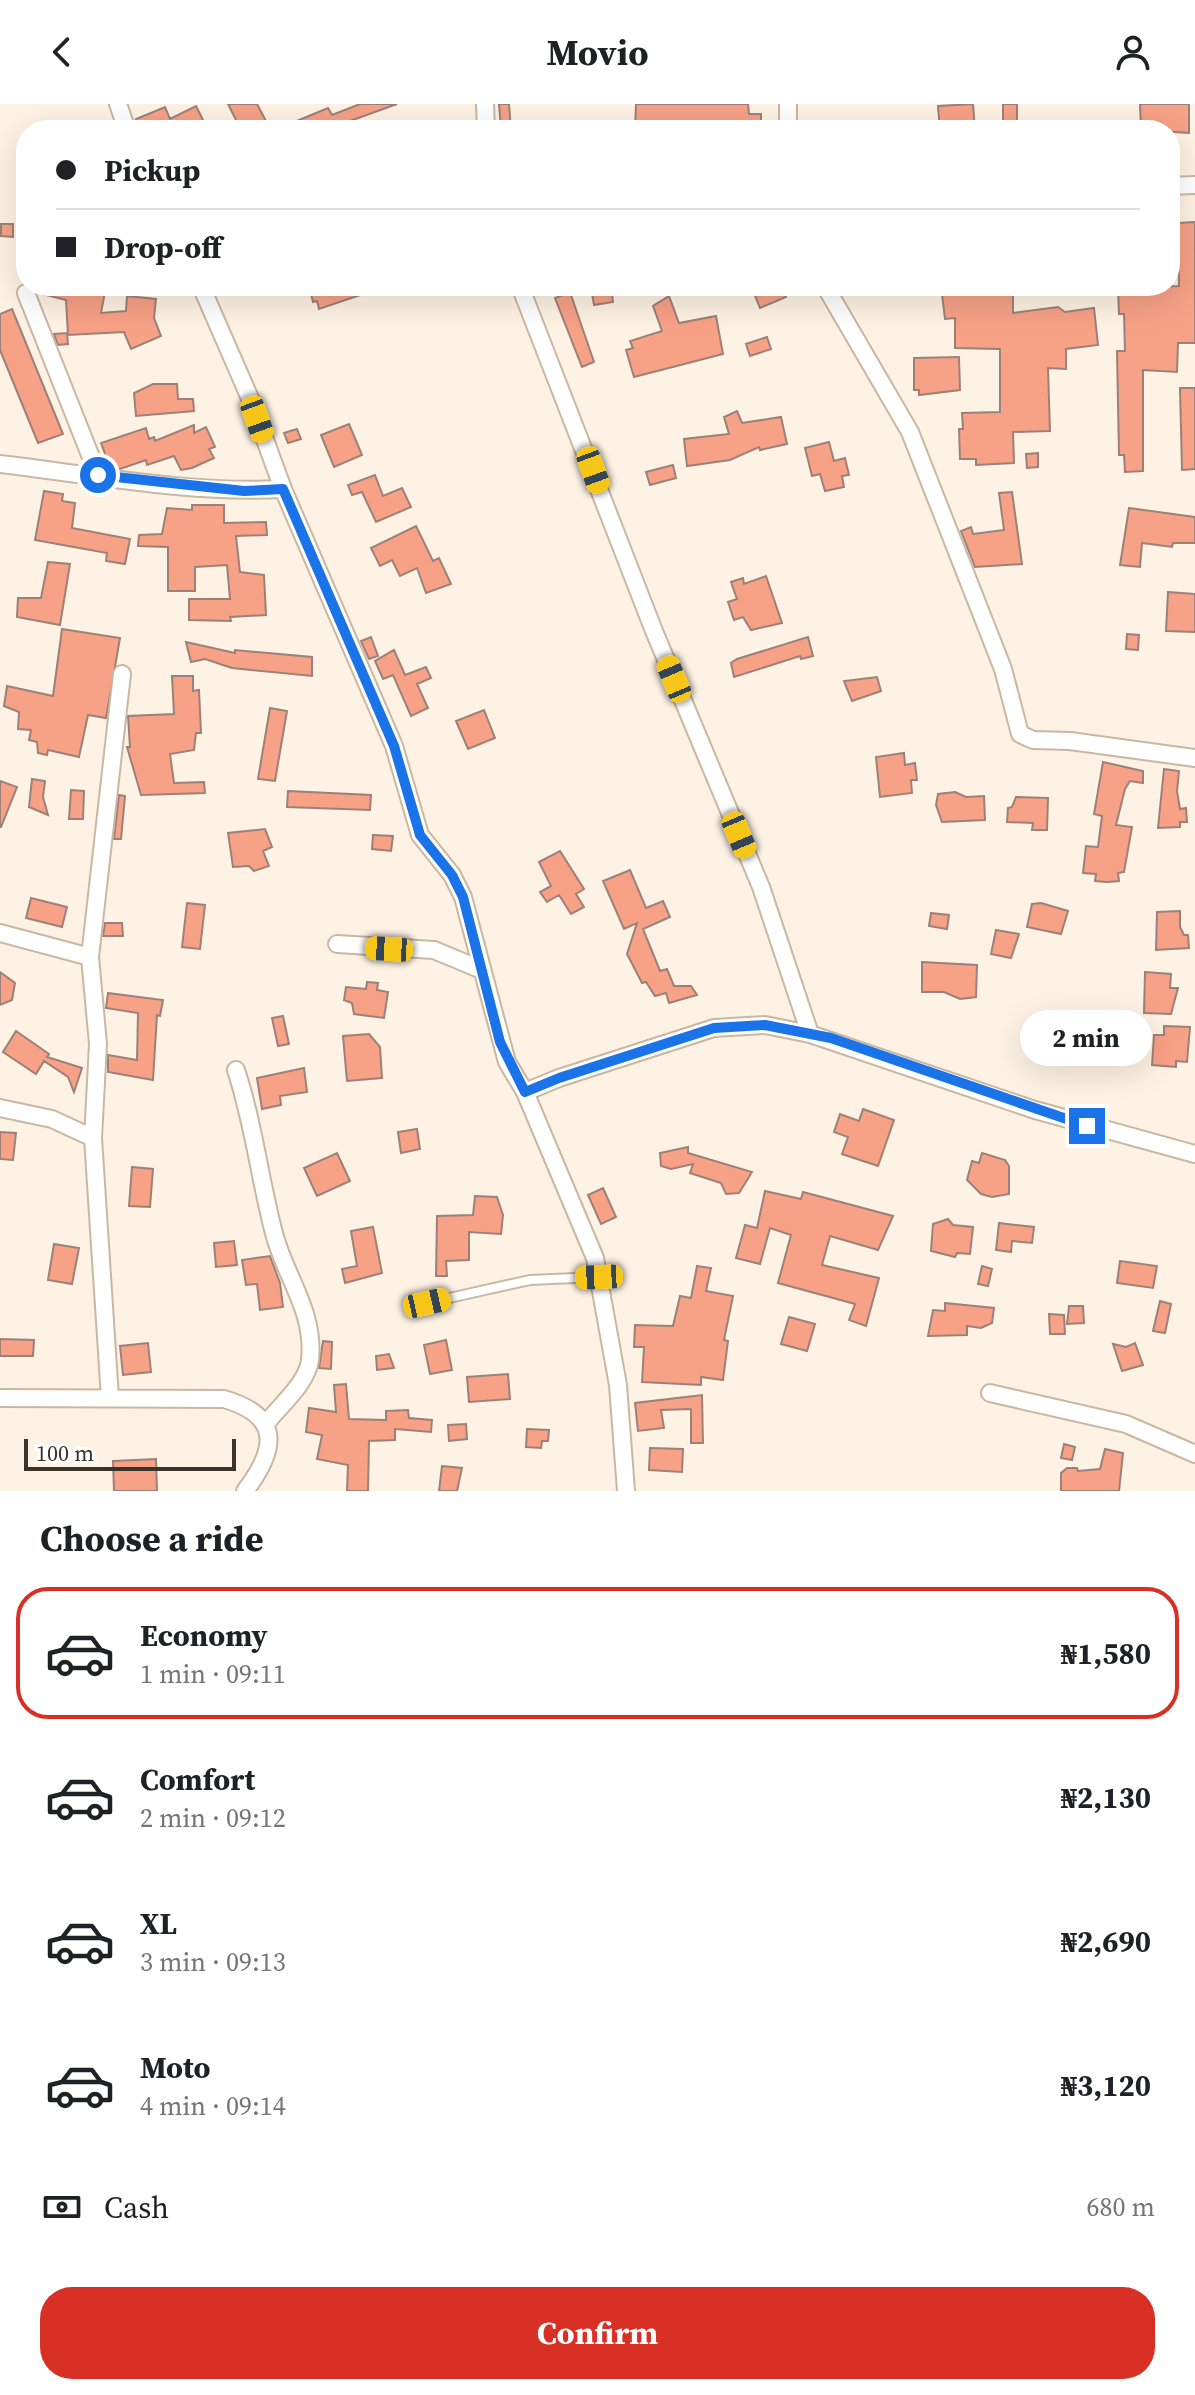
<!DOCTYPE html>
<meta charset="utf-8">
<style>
body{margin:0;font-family:"Source Serif 4",serif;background:#f2f2f2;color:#202124;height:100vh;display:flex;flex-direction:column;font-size:30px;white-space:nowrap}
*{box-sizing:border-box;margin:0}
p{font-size:26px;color:#757577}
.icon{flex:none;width:44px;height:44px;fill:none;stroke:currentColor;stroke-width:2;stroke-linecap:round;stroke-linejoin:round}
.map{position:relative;height:1387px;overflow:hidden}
.panel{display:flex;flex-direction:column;background:#fff;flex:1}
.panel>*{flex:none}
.top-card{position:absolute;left:16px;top:16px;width:1164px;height:176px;border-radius:32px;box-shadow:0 8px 32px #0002;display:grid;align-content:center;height:176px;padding:0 40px;background:#fff}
.scale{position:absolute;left:24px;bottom:20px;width:212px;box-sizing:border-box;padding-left:8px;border:4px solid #3a332a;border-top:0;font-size:22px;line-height:28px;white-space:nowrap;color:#3a332a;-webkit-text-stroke:6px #fff;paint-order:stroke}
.end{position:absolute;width:36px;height:36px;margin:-18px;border:10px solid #1a73e8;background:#fff;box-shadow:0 0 0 4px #fff}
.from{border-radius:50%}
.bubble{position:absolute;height:56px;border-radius:28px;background:#fff;box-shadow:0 8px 32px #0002;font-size:26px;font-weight:700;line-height:56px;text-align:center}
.car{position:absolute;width:24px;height:48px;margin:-24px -12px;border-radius:10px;box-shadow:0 0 6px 2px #0007;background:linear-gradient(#f5c518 24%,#345 0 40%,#f5c518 0 76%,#345 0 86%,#f5c518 0)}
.top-card b{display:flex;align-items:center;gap:28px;height:76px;font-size:30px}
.top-card b+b{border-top:2px solid #e0e0e0}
.top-card i{width:20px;height:20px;background:#202124}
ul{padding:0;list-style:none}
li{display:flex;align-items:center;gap:24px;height:132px;margin:0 16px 12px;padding:0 24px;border:4px solid transparent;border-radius:32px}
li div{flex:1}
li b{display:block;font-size:30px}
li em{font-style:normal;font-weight:700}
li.active{border-color:#d93025}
li>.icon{width:72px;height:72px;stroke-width:1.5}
h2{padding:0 40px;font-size:36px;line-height:96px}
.pay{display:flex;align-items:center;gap:20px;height:88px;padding:0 40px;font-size:30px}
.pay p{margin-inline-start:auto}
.action{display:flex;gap:16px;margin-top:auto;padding:16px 40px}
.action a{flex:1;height:92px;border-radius:32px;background:#d93025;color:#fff;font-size:32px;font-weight:700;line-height:92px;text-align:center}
header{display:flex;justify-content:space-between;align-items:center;height:104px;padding:0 40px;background:#fff;font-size:36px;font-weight:700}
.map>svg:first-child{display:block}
.building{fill:#f7a186;stroke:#9d8178;stroke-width:2}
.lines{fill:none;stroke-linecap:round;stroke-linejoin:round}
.lane-casing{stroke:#cab7a1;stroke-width:12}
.street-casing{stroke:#cab7a1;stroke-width:20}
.lane{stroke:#fff;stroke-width:8}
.street{stroke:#fff;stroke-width:16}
.route{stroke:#1a73e8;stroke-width:10}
</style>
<header><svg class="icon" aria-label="back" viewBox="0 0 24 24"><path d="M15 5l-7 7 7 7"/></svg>Movio<svg class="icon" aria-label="person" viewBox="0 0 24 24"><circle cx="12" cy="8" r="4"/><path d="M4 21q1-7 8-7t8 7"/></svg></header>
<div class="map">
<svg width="1195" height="1387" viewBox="0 0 1195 1387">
<rect width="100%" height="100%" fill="#fef2e4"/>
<path class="building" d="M228 0H257L268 21 257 26H241Z
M360 0H397L336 22 338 26H275L328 4 332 11Z
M499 0H509L511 26H501Z
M636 0H748L749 10H761V26H635Z
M973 0 975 26H940L938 2Z
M1003 0H1017V26H1003Z
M1140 0H1189V29L1141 26Z
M196 2 208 26H138L136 15 165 3 170 15Z
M1195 118V239H1178L1177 268 1143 266V367L1125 368 1124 351H1119L1117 247H1125L1124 210H1119L1118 184 1179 182 1178 119Z
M1 120H13V133L1 132Z
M34 182H73L105 188 101 209 126 207 127 192 156 195 154 214 161 232 131 245 124 228 68 231 66 196 38 189Z
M309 182H336L337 185 378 182V185L319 205 317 197 313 198Z
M611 182 613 198 594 201 591 184Z
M751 182H782L786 193 760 204Z
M941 182H969L970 186 1013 182V209L1058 203 1065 208 1094 204 1098 241 1066 245V265L1048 264 1050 327 1013 328 1014 359 976 361V355H960L959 325H963L962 309 1000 308V245L955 244V214L945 215Z
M570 188 594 258 582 263 555 194Z
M669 192 679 219 716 212 723 250 634 273 626 246 633 244 630 237 662 227 653 202Z
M12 205 63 330 38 339 0 246V210Z
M67 229 68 240 58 241 54 230Z
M767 233 771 245 750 252 746 240Z
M959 253 960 286 919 291V286H914V254Z
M153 280H177L178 295H193L194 307 136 312 134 289Z
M1180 284H1195V365L1182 366Z
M737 307 742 319 781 313 787 340 760 346 759 343 730 356 687 362 684 335 729 330 724 313Z
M349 320 362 351 334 363 321 331Z
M194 321V329L206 323 215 343 209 345 214 354 192 364 181 366 174 352 147 361 146 356 120 365 110 363 101 339 146 324 149 335 154 333 155 337Z
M297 325 301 335 288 339 284 329Z
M829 338 834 357 845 354 849 371 842 372 844 383 825 387 820 370 812 372 805 344Z
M1038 349V363L1027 364 1026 350Z
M673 361 676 374 650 381 646 368Z
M375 371 383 392 402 384 411 403 376 418 362 388 352 391 348 381Z
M44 387 63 390 62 397 75 399 72 424 130 435 125 460 106 457 107 449 35 436Z
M1012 388 1022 460 975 463 961 427 971 423 973 430 1004 426 999 389Z
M192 401H224V419L266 418 267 431 236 432 240 468 264 471 266 511 230 513 231 517 189 516V495H230L227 461 195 463V487H168V443L138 442 139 431 162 430 167 404 192 406Z
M1129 404 1195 413V439H1173L1172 443 1142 439 1140 463 1120 461Z
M416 422 433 457 439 454 451 480 426 489 417 464 400 472 392 456 380 462 371 444Z
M48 458 70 460 60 521 17 513 18 494H41Z
M766 472 782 519 751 526 743 513 734 516 728 498 737 495 731 478 743 474 744 480Z
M1168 488 1195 490V528L1166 527Z
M62 525 120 534 106 614 88 611 79 653 48 646 47 651 38 649 37 638 29 636 31 626 18 625 19 608 4 602 7 582 53 592Z
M1127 530 1139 531 1138 546 1126 545Z
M371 533 378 552 369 555 361 537Z
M808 533 813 552 801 555 800 552 734 573 731 559 737 555Z
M186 538 235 549V546L312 553V572L232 564 205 555 191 558Z
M394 546 405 571 426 563 431 574 417 580 428 604 411 612 393 571 383 575 375 557Z
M172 572H193V587L199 586 201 629H196L194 646 170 650 174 679 204 678 205 689 141 691 127 643H130L128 612 174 610Z
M877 573 881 587 852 597 844 577Z
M270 604 287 607 275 677 258 675Z
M484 606 495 634 468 645 456 617Z
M904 649 905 661 915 659 917 676H911L912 689 880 693 876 653Z
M1103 658 1143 667V679L1130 677 1125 685 1116 721 1132 723 1124 768 1118 769 1119 777 1107 778 1095 777 1096 770 1083 769 1086 742 1098 743 1102 712 1094 710Z
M1164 665 1179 667 1177 687 1180 705 1186 704 1187 718H1180V723L1158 724Z
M32 675 45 677 43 693 48 711 29 703Z
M0 677 17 683 1 723H0Z
M71 686 84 687 83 715H69Z
M288 687 371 691 370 706 287 703Z
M955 688 966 693 984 692 985 716 942 718 936 701 938 690Z
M119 691 125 692 121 735H114Z
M1016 693 1048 694 1047 726H1032L1033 719 1007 718 1008 704 1012 703Z
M265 725 272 743 263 747 269 762 254 767 249 762 233 763 228 729Z
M373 731 393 732 391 747 372 745Z
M560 747 584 785 576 790 584 803 571 810 559 791 547 798 540 788 551 782 539 758Z
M630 766 646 804 663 797 670 813 643 825 660 867 667 865 674 882H691L697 891 669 899 666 889 655 892 646 878 642 879 627 850 637 819 624 825 603 777Z
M31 794 67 803 62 823 26 814Z
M187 799 205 801 200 845 182 843Z
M1041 799 1068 807 1061 830 1027 823 1032 800Z
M1180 807V823L1184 831H1188L1189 844 1156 846 1157 808Z
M931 809 949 811 947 825 929 822Z
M105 819H122L123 832H103Z
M996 826 1019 830 1011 854 991 850Z
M922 858 977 861 976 893 960 895 944 888H922Z
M0 868 15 879 12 896 0 901Z
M1145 868 1171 870 1170 884H1178L1171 910 1144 909Z
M367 878 378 879 377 886 388 888 384 914 354 910 352 899 344 896 346 883 366 885Z
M108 889 163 896 160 912 157 911 153 976 108 968V951L137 956 138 909 106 904Z
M283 912 289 940 278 942 272 914Z
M1076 913 1089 915 1083 949 1070 947Z
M1164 922 1190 923 1187 958 1176 957V963L1152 961 1154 931H1164Z
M16 927 49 950 47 953 82 964 74 988 68 973 44 957 36 970 3 948Z
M369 930 380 943 382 974 347 977 343 932Z
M304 964 307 988 280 992 281 1001 262 1005 257 974Z
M863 1005 894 1016 878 1062 842 1050 848 1033 834 1028 840 1010 859 1017Z
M417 1025 420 1045 401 1049 398 1028Z
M0 1028 16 1029 13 1056 0 1055Z
M688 1043V1049L752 1068 739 1089 726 1090 721 1079 690 1069 693 1060 671 1065 661 1062 660 1049Z
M337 1049 350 1077 317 1092 304 1064Z
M982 1049 1005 1056 1009 1062V1090L992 1093 981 1090 967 1076 972 1057 979 1059Z
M132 1063 153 1065 150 1103 129 1102Z
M603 1084 616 1113 601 1120 588 1091Z
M765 1087 801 1095 803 1088 893 1112 878 1146 830 1132 822 1161 879 1174 866 1222 849 1216 855 1200 778 1179 791 1131 770 1124 760 1160 736 1154 745 1121 757 1124Z
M475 1092 497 1093 503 1111 501 1130 469 1128V1156L446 1157 447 1172H436L437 1112 473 1111Z
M948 1115 953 1121 973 1123 970 1150 957 1149 955 1153 931 1147 933 1120Z
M999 1119 1034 1123 1032 1139 1012 1137 1011 1148 996 1146Z
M373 1123 382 1169 345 1179 342 1165 357 1162 351 1127Z
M234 1137 237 1161 216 1163 214 1139Z
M54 1140 79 1144 72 1180 48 1176Z
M270 1152 280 1179 283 1203 260 1206 257 1180 246 1181 242 1156Z
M1120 1157 1157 1162 1153 1184 1117 1179Z
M697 1162 711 1164 706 1187 733 1192 724 1236 728 1237 723 1276 701 1273V1281L642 1278 644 1243H634L635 1221 673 1222 680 1192 691 1194Z
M982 1162 992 1165 988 1182 978 1180Z
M1160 1197 1171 1200 1165 1229 1153 1227Z
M945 1199 994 1204 992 1219 981 1224 967 1222V1231L928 1232 933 1206 945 1207Z
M1069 1202H1083L1084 1219 1067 1220Z
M1049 1210 1064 1211 1065 1230H1050Z
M789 1213 815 1220 807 1247 781 1240Z
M0 1235 34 1236 33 1252H0Z
M446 1236 452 1266 430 1270 424 1241Z
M323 1237 332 1238 331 1265 319 1264Z
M148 1239 151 1268 123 1271 120 1242Z
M1135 1239 1143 1261 1122 1267 1113 1240 1126 1243Z
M389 1250 394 1264 377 1266 376 1252Z
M508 1270 510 1295 469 1298 467 1273Z
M346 1280 349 1315 386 1316V1307L408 1306 409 1314 432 1316 431 1328 395 1325V1336L369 1337 368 1387H347L348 1361 317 1355 322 1331 306 1328 309 1304 336 1308 334 1281Z
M702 1291 703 1339H691V1305L661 1306 664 1324 638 1327 635 1299Z
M466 1320 467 1335 449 1337 448 1321Z
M527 1325 549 1326 548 1337H542L541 1344 526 1343Z
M1064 1340 1075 1343 1072 1356 1061 1354Z
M650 1344 683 1345 682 1368 649 1366Z
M1105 1345 1123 1349 1119 1387H1061V1369L1067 1364H1077L1078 1367 1100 1365Z
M156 1355 157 1387H114L113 1357Z
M442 1362 462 1364 457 1387H439Z"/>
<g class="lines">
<defs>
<path id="lane" d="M427 1199 530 1176 598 1173"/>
<path id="street" d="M118 0 127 26
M485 0 486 26
M788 26V0
M1170 82 1195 81
M201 182 249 292 283 385 394 642 420 731 452 771 463 793 507 958 525 988 595 1154 618 1281 626 1387
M520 182 654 527 761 783 810 930 1035 1006 1195 1050
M825 182 910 328 1003 565 1020 630 1033 636 1070 637 1195 654
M26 189 98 371
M0 360C93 371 189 390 283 385
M0 829 90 853
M337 840 434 846 482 866
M236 966C254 1020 260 1078 275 1133 287 1175 315 1209 310 1256 307 1280 279 1302 265 1321
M525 988 559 974 714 924 765 921 810 930
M0 1004 52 1015 93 1034
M990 1289 1126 1320 1195 1350
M0 1294 224 1295C282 1312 277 1345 245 1387
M110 1294 93 1034 98 940 90 853 122 570"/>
</defs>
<use href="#lane" class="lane-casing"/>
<use href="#street" class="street-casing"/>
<use href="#lane" class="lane"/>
<use href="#street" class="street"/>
</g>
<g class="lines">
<path class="route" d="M98 371 244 387 283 385 394 642 420 731 452 771 463 793 500 938 525 988 559 974 714 924 765 921 831 934 1087 1022"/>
</g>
</svg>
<div class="scale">100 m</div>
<i class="end from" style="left:98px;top:371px"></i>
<i class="end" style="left:1087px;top:1022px"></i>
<div class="bubble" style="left:1020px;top:906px;width:132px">2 min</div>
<i class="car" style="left:257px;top:315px;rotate:160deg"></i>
<i class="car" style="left:593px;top:366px;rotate:160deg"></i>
<i class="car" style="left:674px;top:575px;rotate:337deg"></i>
<i class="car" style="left:739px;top:731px;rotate:157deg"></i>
<i class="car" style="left:389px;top:845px;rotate:273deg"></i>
<i class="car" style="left:599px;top:1173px;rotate:268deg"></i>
<i class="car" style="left:427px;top:1199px;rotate:77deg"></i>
<div class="top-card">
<b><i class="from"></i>Pickup</b>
<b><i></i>Drop-off</b>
</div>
</div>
<section class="panel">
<h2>Choose a ride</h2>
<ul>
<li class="active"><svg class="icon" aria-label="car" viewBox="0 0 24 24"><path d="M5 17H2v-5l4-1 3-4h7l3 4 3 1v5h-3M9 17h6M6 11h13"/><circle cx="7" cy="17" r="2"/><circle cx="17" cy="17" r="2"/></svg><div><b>Economy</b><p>1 min · 09:11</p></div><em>₦1,580</em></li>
<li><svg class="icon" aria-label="car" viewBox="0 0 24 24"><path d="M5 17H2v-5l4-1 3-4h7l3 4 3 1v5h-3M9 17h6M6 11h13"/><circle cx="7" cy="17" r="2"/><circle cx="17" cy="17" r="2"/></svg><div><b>Comfort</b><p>2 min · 09:12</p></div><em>₦2,130</em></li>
<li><svg class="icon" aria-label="car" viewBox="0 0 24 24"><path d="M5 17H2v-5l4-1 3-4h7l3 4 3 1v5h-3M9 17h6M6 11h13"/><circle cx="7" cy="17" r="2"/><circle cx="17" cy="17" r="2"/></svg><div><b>XL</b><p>3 min · 09:13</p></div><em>₦2,690</em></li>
<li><svg class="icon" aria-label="car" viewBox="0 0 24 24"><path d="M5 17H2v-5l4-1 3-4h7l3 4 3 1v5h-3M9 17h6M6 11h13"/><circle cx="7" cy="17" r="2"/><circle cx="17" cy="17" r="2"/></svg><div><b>Moto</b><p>4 min · 09:14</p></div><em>₦3,120</em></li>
</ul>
<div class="pay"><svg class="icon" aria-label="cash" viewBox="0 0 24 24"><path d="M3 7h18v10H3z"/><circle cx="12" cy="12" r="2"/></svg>Cash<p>680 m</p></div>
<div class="action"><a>Confirm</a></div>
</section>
